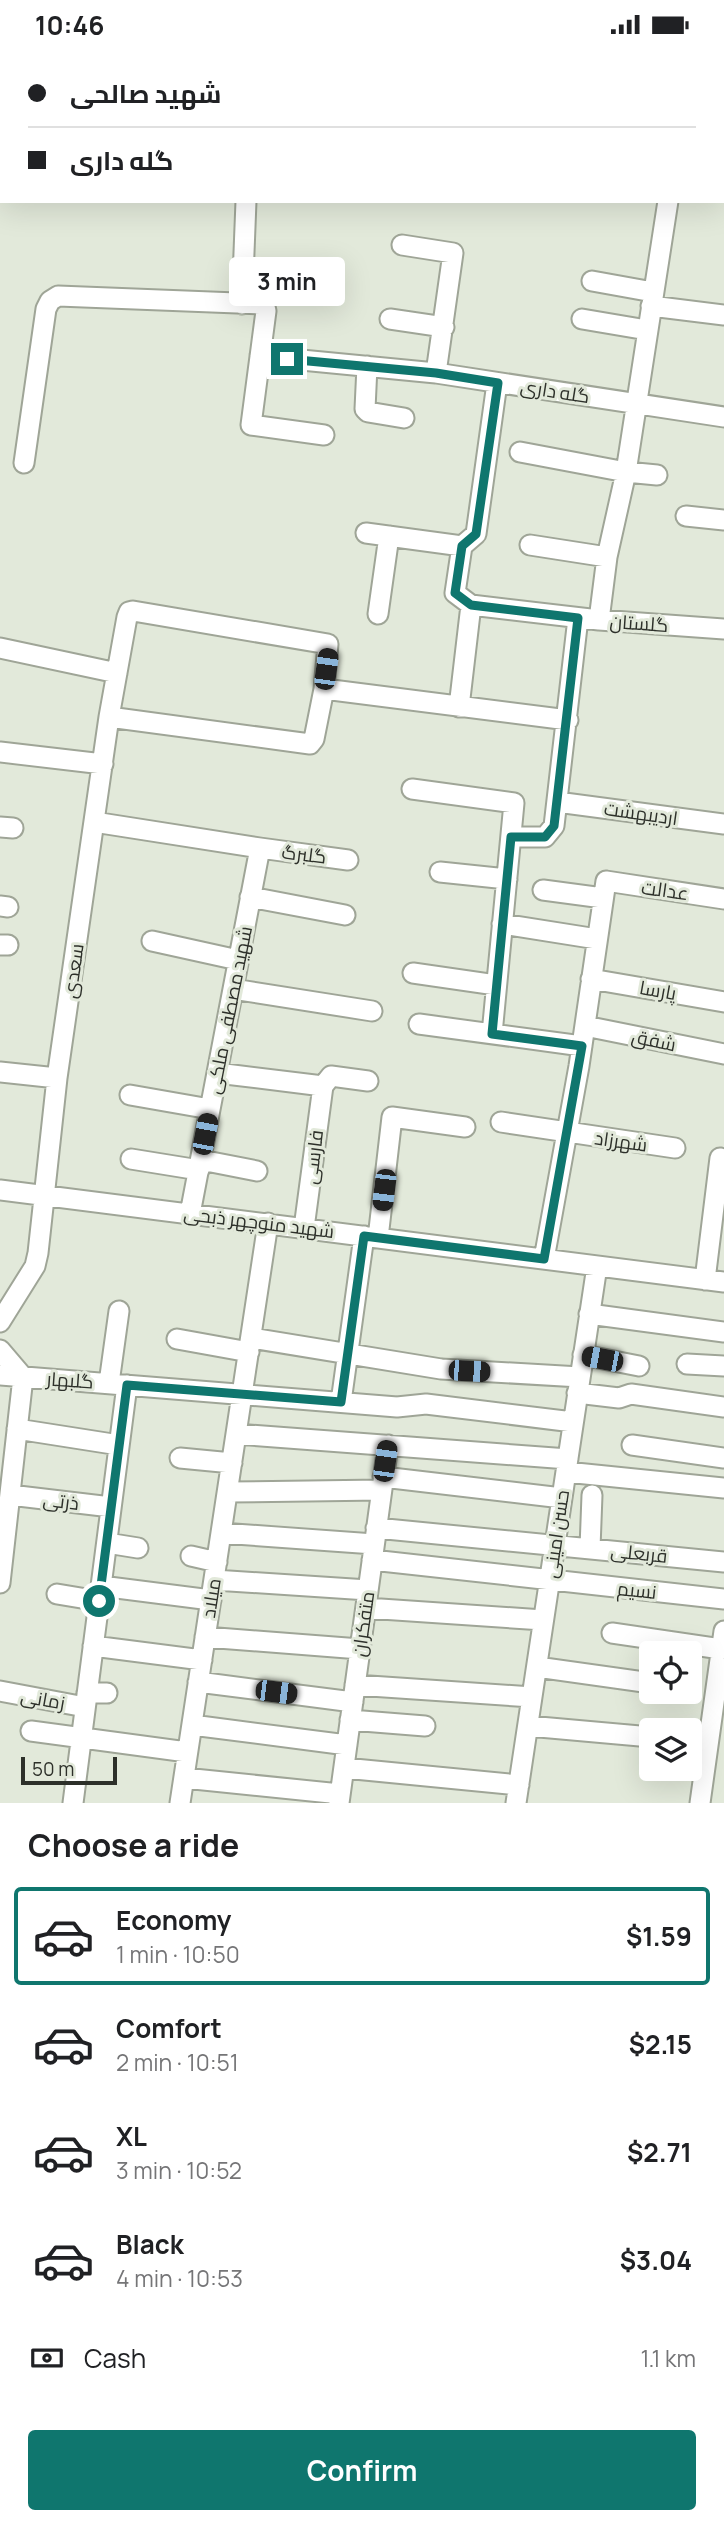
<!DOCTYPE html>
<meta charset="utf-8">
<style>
body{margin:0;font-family:Manrope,Cairo,sans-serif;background:#f6f6f6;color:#202124;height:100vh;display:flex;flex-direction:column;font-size:26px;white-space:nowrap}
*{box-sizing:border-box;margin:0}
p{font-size:23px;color:#757577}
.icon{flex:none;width:38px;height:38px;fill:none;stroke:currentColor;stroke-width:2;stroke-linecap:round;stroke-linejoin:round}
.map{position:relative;height:1754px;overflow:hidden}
.details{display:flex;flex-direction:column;background:#fff;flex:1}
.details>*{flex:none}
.hud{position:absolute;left:0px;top:0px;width:724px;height:154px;box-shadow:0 7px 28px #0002;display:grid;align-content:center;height:154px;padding:0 28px;background:#fff}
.tools{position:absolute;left:639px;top:1592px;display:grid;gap:14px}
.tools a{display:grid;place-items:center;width:63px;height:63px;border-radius:7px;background:#fff;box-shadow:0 7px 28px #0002;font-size:35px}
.scale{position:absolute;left:21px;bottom:18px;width:96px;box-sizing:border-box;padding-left:7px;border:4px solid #2d302a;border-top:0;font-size:19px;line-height:24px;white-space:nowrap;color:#2d302a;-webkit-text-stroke:5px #e2e9da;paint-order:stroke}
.end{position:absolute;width:32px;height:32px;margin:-16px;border:9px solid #0f766e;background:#fff;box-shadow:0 0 0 4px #fff}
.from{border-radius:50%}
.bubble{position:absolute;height:49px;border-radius:7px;background:#fff;box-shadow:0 7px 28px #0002;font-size:23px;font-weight:700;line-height:49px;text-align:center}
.car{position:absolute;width:21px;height:42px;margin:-21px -10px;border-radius:9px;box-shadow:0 0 5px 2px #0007;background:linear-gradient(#222 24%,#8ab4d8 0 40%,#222 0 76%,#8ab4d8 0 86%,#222 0)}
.hud b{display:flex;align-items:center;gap:24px;height:66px;font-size:26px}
.hud b+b{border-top:2px solid #e0e0e0}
.hud i{width:18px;height:18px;background:#202124}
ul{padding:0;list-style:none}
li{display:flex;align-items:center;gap:21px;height:98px;margin:0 14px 10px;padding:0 14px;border:4px solid transparent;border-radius:7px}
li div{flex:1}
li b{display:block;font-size:26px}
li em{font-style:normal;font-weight:700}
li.selected{border-color:#0f766e}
li>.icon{width:63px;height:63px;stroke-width:1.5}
h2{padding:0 28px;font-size:32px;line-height:84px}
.pay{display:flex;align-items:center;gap:18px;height:77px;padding:0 28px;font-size:26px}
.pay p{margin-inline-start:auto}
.action{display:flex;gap:14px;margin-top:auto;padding:14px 28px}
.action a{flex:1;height:80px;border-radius:7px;background:#0f766e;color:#fff;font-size:28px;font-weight:700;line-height:80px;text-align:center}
.status{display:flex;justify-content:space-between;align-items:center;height:49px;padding:0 35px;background:#fff;direction:ltr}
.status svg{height:19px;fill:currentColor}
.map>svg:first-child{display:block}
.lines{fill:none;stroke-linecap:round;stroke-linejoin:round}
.minor-casing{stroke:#9fa597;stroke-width:23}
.minor{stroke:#fff;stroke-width:19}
.route{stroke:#0f766e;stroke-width:9}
.labels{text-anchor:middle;stroke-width:6;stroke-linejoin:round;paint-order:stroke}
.street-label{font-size:19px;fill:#2d302a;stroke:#e2e9da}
</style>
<div class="status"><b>10:46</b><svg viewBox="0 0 49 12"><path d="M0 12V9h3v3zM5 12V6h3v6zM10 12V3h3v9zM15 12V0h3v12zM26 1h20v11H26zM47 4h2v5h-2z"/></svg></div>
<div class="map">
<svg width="724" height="1754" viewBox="0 0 724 1754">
<rect width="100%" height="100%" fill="#e2e9da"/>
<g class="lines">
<defs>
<path id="minor" d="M242 2V0
M692 2V0
M402 196 453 204 436 324
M592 232 653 243
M242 255 246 152
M651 257 724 266
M390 270 444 278
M582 270 647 281
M260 307 436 324 724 368
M367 317 365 360 368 363 404 369
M520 403 626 423 657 426
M24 414 46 260 50 252 58 247 260 255 265 258 266 262 251 376 324 386
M686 467 724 471
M366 484 462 497
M530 496 607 508
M471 556 599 571 724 580
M471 556 455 544 462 497 476 485 497 334
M378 565 389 487
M599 571 607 508 626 423 668 152
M0 599 117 624
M324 640 568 671
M459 658 471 556
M0 703 103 715
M412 740 514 754 492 985
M557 753 724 775
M94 773 260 799 348 811
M0 778 13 779
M511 788H545L554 777 578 569
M440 823 507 830
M543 841 603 849
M250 848 345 866
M0 857 8 858
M502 875 597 890
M152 892 238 911
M0 896H8
M413 924 496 936
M591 930 724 953
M233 940 372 962
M419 975 582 997
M585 977 724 1005
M0 1023 57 1029
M217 1024 323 1037 331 1027 368 1032
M130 1046 210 1060
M501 1073 675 1099
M131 1110 199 1121
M201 1111 257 1122
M0 1141 724 1233
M190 1165 260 799
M304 1179 323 1037
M378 1189 392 1068 465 1078
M544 1210 579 1017 606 832 724 850
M705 1231 720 1109
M589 1265 724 1283
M0 1273 35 1217 38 1204 57 1029 109 668 127 568 129 563 133 562 328 595 324 640 314 690 310 695 109 668
M251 1289 441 1320 580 1328
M177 1290 249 1303
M0 1301 23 1328 0 1534
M583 1306 639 1317
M687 1315 724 1317
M0 1326 397 1358 426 1355 573 1373
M109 1334 119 1262
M577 1344 619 1349 631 1345 724 1358
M341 1353 364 1187
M17 1380 119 1396
M236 1385 568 1410
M632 1396 724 1409
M180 1409 232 1414
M566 1423 724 1439
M383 1428 562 1449
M228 1443 381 1441
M10 1446 111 1458
M376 1479 724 1513
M221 1484 374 1495
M107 1494 138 1499
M590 1499 592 1446
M191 1507 217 1513
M372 1511 724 1550
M214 1531 368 1541
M101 1537 211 1551
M57 1545 99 1552
M366 1559 543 1571
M612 1584 721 1600
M205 1588 360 1600
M93 1597 202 1611
M537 1618 651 1634
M198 1633 353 1653
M355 1636 532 1648
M0 1642 85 1658
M87 1644H107
M350 1671 425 1677
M192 1676 347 1696
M528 1677 651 1688
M31 1682 187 1703
M690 1691 708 1693
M344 1719 519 1736
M184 1729 340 1745
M73 1754 127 1336
M180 1754 268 1174
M339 1754 388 1396
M516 1754 597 1217
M700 1754 724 1582"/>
</defs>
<use href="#minor" class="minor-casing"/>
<use href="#minor" class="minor"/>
</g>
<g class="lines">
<path class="route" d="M99 1552 127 1336 341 1353 364 1187 544 1210 582 997 492 985 511 788H545L554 777 578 569 471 556 455 544 462 497 476 485 498 334 436 324 287 310"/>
</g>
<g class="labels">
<g class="street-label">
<text transform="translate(555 342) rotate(9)" y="7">گله داری</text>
<text transform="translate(639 574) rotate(4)" y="7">گلستان</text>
<text transform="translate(641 764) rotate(8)" y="7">اردیبهشت</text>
<text transform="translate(304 805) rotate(7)" y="7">گلبرگ</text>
<text transform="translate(665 841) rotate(8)" y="7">عدالت</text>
<text transform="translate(73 922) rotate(-82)" y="7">سعدی</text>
<text transform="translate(658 941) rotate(10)" y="7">پارسا</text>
<text transform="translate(229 961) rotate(-79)" y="7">شهید مصطفی ملکی</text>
<text transform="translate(654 991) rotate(12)" y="7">شفق</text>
<text transform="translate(621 1092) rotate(8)" y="7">شهرزاد</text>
<text transform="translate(313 1108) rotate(-83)" y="7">فارسی</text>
<text transform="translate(259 1173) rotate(7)" y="7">شهید منوچهر ذبحی</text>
<text transform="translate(70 1331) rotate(4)" y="7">گلبهار</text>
<text transform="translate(61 1452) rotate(7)" y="7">ذرتی</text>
<text transform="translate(556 1485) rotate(-82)" y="7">حسن امینی</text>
<text transform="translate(639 1504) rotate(6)" y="7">قربعلی</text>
<text transform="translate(637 1541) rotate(6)" y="7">نسیم</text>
<text transform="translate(211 1549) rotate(-81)" y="7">میلاد</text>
<text transform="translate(363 1575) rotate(-82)" y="7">متفکران</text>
<text transform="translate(43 1650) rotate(10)" y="7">زمانی</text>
</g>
</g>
</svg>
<div class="tools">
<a><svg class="icon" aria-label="locate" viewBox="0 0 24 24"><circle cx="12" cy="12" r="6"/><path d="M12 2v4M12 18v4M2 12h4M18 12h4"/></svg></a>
<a><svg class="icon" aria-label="layers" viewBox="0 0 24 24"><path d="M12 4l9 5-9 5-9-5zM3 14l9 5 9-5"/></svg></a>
</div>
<div class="scale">50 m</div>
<i class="end from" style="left:99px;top:1552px"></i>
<i class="end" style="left:287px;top:310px"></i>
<div class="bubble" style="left:229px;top:208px;width:116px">3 min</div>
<i class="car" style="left:326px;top:620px;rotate:8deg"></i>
<i class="car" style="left:205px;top:1085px;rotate:11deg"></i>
<i class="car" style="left:384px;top:1141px;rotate:187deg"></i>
<i class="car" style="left:602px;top:1310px;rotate:281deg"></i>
<i class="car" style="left:469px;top:1322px;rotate:93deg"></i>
<i class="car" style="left:385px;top:1412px;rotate:8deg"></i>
<i class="car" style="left:276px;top:1643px;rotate:97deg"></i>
<div class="hud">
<b><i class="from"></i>شهید صالحی</b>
<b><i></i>گله داری</b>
</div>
</div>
<section class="details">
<h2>Choose a ride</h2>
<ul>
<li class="selected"><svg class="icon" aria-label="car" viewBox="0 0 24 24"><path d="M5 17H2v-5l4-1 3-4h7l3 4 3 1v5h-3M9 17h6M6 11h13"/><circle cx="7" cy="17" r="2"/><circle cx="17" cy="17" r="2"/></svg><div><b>Economy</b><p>1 min · 10:50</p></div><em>$1.59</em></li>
<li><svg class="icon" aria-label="car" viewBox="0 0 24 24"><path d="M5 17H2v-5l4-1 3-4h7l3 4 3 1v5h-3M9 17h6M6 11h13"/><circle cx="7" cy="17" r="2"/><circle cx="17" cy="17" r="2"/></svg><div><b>Comfort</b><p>2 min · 10:51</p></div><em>$2.15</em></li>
<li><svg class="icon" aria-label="car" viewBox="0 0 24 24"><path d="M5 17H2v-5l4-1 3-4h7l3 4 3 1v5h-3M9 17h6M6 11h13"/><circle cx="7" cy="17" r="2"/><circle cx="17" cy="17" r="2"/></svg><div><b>XL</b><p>3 min · 10:52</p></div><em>$2.71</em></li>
<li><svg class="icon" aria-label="car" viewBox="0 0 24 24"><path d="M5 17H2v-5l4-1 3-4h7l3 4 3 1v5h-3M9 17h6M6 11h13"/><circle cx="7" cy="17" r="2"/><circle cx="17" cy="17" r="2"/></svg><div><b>Black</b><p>4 min · 10:53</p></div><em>$3.04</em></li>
</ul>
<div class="pay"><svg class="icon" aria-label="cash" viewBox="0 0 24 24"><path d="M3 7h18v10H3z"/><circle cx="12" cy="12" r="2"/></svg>Cash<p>1.1 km</p></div>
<div class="action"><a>Confirm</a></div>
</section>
